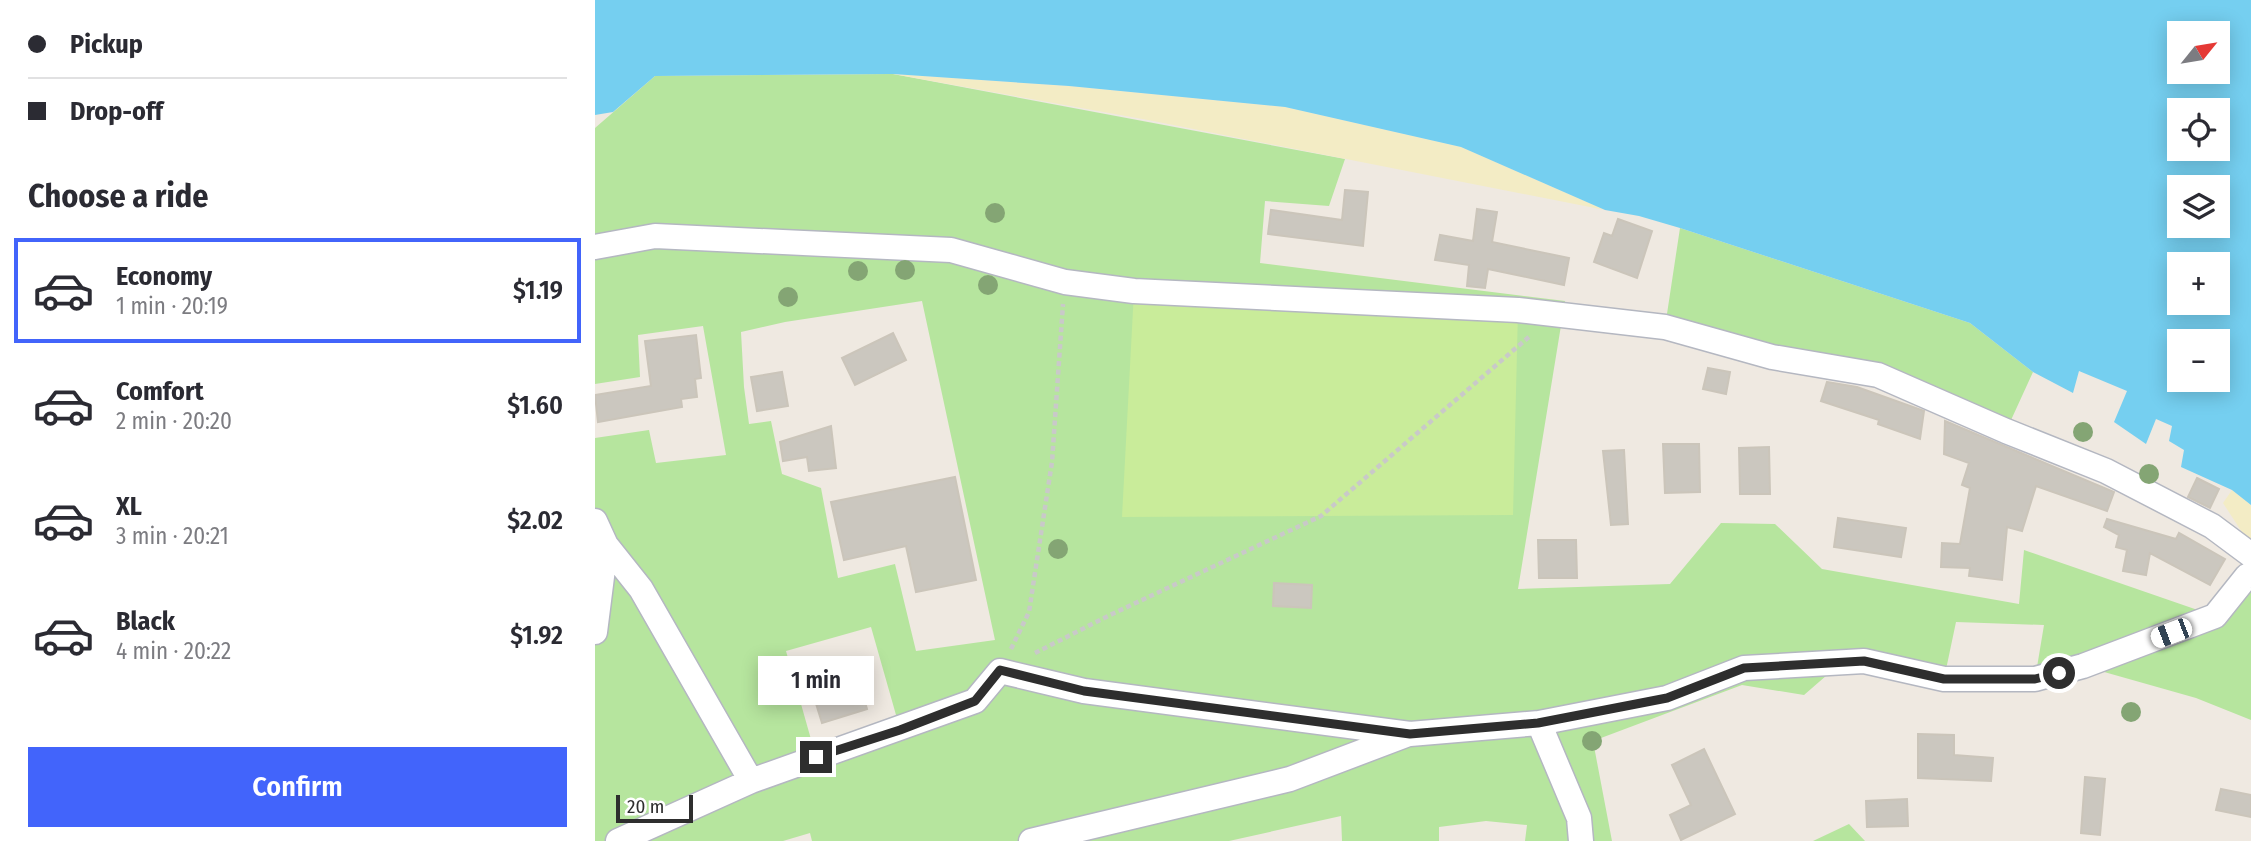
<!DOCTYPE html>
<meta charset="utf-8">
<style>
body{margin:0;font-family:"Fira Sans Condensed",sans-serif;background:#f7f7f7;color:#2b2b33;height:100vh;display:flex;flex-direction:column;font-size:26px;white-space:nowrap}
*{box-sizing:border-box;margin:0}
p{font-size:23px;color:#7c7c81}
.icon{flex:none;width:38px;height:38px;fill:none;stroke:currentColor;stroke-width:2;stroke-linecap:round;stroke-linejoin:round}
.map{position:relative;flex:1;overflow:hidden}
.side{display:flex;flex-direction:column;background:#fff;width:595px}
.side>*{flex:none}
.hud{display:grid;align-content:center;height:154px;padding:0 28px;background:#fff}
.needle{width:46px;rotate:60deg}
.fabs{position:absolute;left:1572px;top:21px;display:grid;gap:14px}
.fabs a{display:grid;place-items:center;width:63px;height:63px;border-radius:0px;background:#fff;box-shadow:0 4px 18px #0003;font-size:35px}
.scale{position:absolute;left:21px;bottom:18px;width:77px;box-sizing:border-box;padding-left:7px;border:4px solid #2e2e2e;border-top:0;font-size:19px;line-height:24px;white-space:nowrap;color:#2e2e2e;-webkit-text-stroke:5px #fff;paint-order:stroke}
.end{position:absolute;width:32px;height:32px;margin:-16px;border:9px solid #2e2e2e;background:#fff;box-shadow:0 0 0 4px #fff}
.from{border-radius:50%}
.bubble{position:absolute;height:49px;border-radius:0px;background:#fff;box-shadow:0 4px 18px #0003;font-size:23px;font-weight:600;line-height:49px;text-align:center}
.car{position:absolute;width:21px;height:42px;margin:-21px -10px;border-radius:9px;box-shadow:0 0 5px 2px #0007;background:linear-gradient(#fff 24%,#345 0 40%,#fff 0 76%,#345 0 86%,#fff 0)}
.hud b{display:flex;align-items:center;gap:24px;height:66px;font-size:26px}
.hud b+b{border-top:2px solid #e1e1e2}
.hud i{width:18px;height:18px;background:#2b2b33}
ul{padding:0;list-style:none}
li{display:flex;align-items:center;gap:21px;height:105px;margin:0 14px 10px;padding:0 14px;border:4px solid transparent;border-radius:0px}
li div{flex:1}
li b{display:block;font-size:26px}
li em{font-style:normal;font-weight:600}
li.selected{border-color:#4264fb}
li>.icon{width:63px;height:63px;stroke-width:1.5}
h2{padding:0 28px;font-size:32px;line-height:84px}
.primary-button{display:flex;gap:14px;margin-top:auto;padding:14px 28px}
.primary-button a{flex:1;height:80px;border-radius:0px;background:#4264fb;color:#fff;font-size:28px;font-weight:600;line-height:80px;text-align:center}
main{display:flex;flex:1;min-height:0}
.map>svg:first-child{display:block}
.green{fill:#b6e59e;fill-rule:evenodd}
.sand{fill:#f3ecc5}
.pitch{fill:#c9ec9a}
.water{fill:#75cff0;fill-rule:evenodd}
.building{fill:#cbc7bf;stroke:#cbc5ba;stroke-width:2}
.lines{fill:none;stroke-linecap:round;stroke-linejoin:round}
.street-casing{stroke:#b4b7c1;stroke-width:27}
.path{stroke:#c9c9c9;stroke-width:4.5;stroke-dasharray:5 3.5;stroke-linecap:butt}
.street{stroke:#fff;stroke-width:24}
.tree{fill:#84a574}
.route{stroke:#2e2e2e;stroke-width:9}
</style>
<main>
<section class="side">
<div class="hud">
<b><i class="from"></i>Pickup</b>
<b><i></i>Drop-off</b>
</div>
<h2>Choose a ride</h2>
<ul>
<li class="selected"><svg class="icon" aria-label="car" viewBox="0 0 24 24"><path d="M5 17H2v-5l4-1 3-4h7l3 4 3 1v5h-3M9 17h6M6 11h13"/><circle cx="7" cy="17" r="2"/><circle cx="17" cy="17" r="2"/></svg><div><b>Economy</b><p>1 min · 20:19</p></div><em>$1.19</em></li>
<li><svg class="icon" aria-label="car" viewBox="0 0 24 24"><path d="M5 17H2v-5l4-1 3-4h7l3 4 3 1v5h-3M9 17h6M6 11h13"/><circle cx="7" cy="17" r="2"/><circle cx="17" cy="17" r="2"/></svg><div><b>Comfort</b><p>2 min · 20:20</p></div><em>$1.60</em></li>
<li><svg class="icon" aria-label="car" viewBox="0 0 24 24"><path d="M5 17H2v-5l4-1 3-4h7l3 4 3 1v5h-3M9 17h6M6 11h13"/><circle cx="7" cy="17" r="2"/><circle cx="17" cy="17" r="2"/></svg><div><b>XL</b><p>3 min · 20:21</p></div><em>$2.02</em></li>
<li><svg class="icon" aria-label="car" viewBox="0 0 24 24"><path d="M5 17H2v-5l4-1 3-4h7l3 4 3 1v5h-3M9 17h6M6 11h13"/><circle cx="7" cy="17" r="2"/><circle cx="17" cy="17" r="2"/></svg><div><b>Black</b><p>4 min · 20:22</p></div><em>$1.92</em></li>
</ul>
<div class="primary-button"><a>Confirm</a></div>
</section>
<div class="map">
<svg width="1656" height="841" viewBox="0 0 1656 841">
<rect width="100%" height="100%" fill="#efe9e1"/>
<path class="green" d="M298 74 750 159 734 206 670 201 665 263 970 301 923 589 1075 584 1126 523 1180 524 1227 569 1424 604 1429 550 1620 616 1656 575V720L1601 698 1488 666 1440 679 1449 625 1361 622 1349 679 1247 662 1209 695 1147 685 998 741 1017 841H930L932 825 891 821 844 827V841H747L746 816 634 841H217L215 833 188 841H0V438L54 430 61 463 131 455 108 326 43 335 45 377 0 384V128L60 76ZM327 301 400 640 321 651 300 564 243 578 226 488 187 474 176 421 154 424 149 387 146 332 190 322ZM276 627 305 729 221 757 191 651Z
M1085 228 1375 323 1438 372 1411 431 1283 375 1070 327Z
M1254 824 1270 841H1218Z"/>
<path class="sand" d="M298 74 474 86 690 107 866 147 1010 210 553 120Z
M1637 490 1656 505V546L1628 503Z"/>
<path class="pitch" d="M539 291 923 310 918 515 527 517Z"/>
<path class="water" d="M0 0H1656V505L1637 490 1586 467 1589 450 1574 441 1577 426 1561 419 1551 444 1519 422 1532 391 1484 371 1478 393 1438 372 1375 323 1085 228 1044 216 1010 210 866 147 690 107 474 86 298 74 60 76 18 112 0 115ZM1584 33H1622V72H1584ZM1584 110H1622V149H1584ZM1584 187H1622V226H1584ZM1584 264H1622V303H1584ZM1584 341H1622V380H1584Z"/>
<path class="building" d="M750 190 773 192 768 246 673 234 676 210 747 220Z
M882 209 902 212 897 242 974 258 969 285 893 269 890 288 872 286 874 265 840 260 845 235 878 241Z
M1023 219 1057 231 1042 278 999 262 1009 233 1017 236Z
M298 333 311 360 260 385 247 358Z
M101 335 106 378 100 379 102 397 86 399 87 407 3 422 0 395 56 386 50 341Z
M1113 368 1135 372 1131 394 1108 389Z
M187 372 193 406 162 411 156 377Z
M1232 382 1262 387 1329 411 1325 439 1283 424 1284 420 1226 401Z
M1350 421 1519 492 1512 511 1441 486 1427 531 1412 527 1407 580 1374 576 1375 568 1346 567 1347 543 1365 544 1375 488 1367 485 1374 463 1349 454Z
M236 426 241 468 214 471 212 457 188 461 185 442Z
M1068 444H1104L1105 492 1070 493Z
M1174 447 1175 494H1145L1144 448Z
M1029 450 1033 524 1016 525 1008 451Z
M360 477 381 580 321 592 311 546 249 560 236 502Z
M1602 478 1624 489 1615 508 1593 497Z
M1243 518 1311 528 1306 557 1239 547Z
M1512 519 1581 539 1584 533 1630 559 1615 585 1555 553 1551 575 1528 571 1532 550 1521 547 1524 535 1509 527Z
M943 540H981L982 578H944Z
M679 583 717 585 716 608 678 606Z
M260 667 272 709 227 723 214 681Z
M1323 734 1359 735V755L1398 758 1396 781 1323 778Z
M1109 749 1140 814 1086 840 1075 815 1096 805 1077 765Z
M1490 777 1510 779 1505 835 1486 833Z
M1626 789 1656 795V817L1621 810Z
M1312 799 1313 826 1272 827 1271 801Z"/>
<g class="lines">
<defs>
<path id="street" d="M0 247 60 236 356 250 470 282 539 291 923 310 1070 327 1177 357 1283 375 1411 431 1511 471 1617 526 1656 555
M0 521 11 545 46 589 156 781
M0 632 11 545
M944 723 984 818 986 841
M23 841 156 781 380 701 405 671 489 691 815 734 944 723 1072 698 1149 668 1269 661 1349 679H1440L1488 666 1620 616 1652 576 1656 575
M436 841 695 779 811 735"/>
</defs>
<use href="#street" class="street-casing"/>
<path class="path" d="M416 649 434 612 457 462 468 304
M440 653 515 615 726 516 935 336"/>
<use href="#street" class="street"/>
</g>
<g class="tree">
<circle cx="400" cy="213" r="10"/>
<circle cx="310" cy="270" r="10"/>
<circle cx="263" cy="271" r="10"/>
<circle cx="393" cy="285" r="10"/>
<circle cx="193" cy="297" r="10"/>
<circle cx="1488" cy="432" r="10"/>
<circle cx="1554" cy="474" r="10"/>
<circle cx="463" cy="549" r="10"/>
<circle cx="1536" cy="712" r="10"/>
<circle cx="997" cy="741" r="10"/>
</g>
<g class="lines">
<path class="route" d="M221 757 305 730 380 701 405 670 489 691 815 734 943 723 1072 698 1149 668 1269 661 1349 679H1440L1464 673"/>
</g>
</svg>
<div class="fabs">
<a><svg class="needle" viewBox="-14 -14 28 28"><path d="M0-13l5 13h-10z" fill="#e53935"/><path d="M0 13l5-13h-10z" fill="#7c7c81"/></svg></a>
<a><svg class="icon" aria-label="locate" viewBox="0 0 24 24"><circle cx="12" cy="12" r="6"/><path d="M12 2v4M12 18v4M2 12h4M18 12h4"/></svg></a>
<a><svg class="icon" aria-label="layers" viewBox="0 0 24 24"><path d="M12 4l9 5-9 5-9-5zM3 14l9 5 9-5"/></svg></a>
<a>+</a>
<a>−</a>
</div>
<div class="scale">20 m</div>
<i class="end from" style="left:1464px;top:673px"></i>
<i class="end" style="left:221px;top:757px"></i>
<div class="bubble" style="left:163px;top:656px;width:116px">1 min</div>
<i class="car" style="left:1576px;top:633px;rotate:249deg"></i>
</div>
</main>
